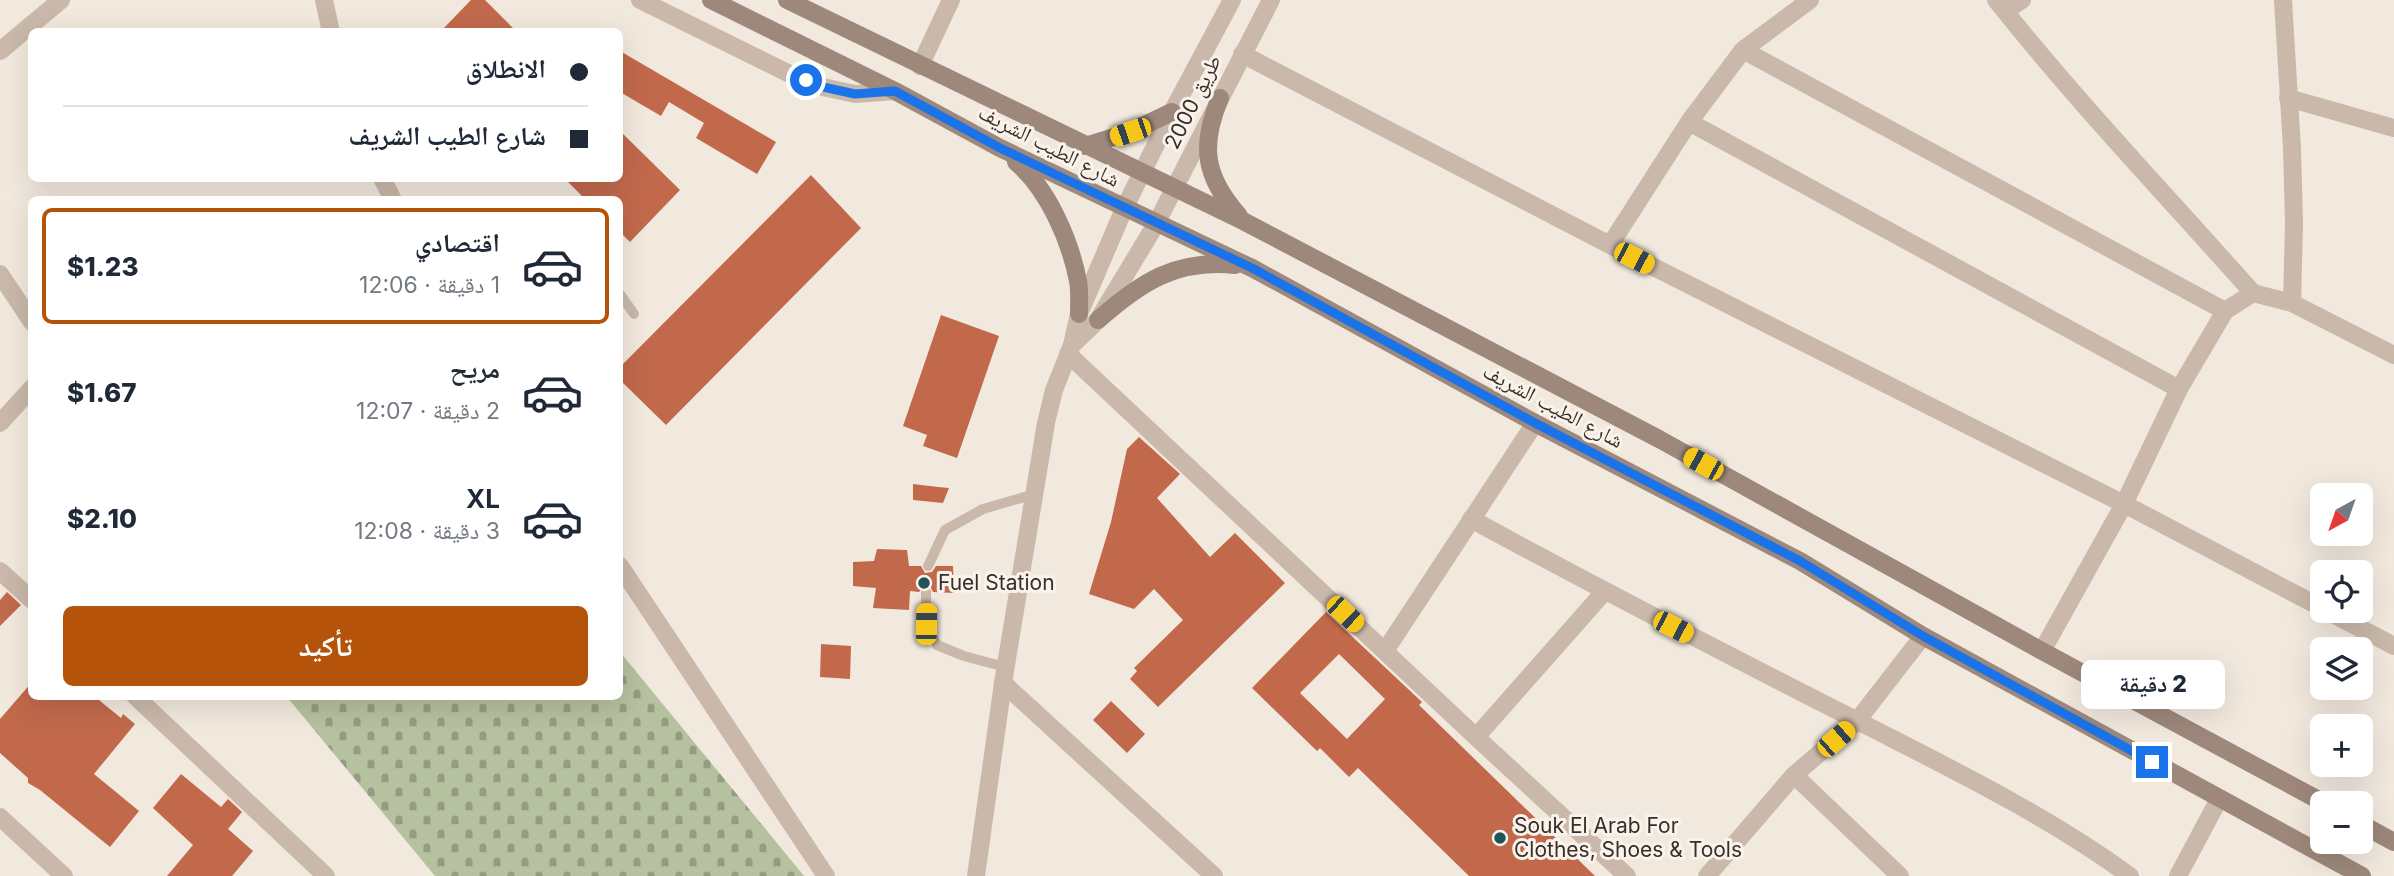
<!DOCTYPE html>
<html lang="ar">
<meta charset="utf-8">
<style>
body{margin:0;font-family:Inter,"Noto Naskh Arabic",sans-serif;background:#f2f2f3;color:#1f2937;direction:rtl;height:100vh;display:flex;flex-direction:column;font-size:26px;white-space:nowrap}
*{box-sizing:border-box;margin:0}
p{font-size:23px;color:#747a83}
.icon{flex:none;width:38px;height:38px;fill:none;stroke:currentColor;stroke-width:2;stroke-linecap:round;stroke-linejoin:round}
.map{position:relative;flex:1;overflow:hidden;direction:ltr}
.panel{position:absolute;left:28px;top:196px;width:595px;height:504px;display:flex;flex-direction:column;background:#fff;border-radius:10px;box-shadow:0 7px 28px #0002;direction:rtl}
.panel>*{flex:none}
.hud{position:absolute;left:28px;top:28px;width:595px;height:154px;border-radius:10px;box-shadow:0 7px 28px #0002;direction:rtl;display:grid;align-content:center;height:154px;padding:0 35px;background:#fff}
.needle{width:46px;rotate:220deg}
.tools{position:absolute;left:2310px;top:483px;display:grid;gap:14px}
.tools a{display:grid;place-items:center;width:63px;height:63px;border-radius:10px;background:#fff;box-shadow:0 7px 28px #0002;font-size:35px}
.end{position:absolute;width:32px;height:32px;margin:-16px;border:9px solid #1a73e8;background:#fff;box-shadow:0 0 0 4px #fff}
.from{border-radius:50%}
.bubble{position:absolute;height:49px;border-radius:10px;background:#fff;box-shadow:0 7px 28px #0002;font-size:23px;font-weight:800;line-height:49px;text-align:center;direction:rtl}
.car{position:absolute;width:21px;height:42px;margin:-21px -10px;border-radius:9px;box-shadow:0 0 5px 2px #0007;background:linear-gradient(#f5c518 24%,#345 0 40%,#f5c518 0 76%,#345 0 86%,#f5c518 0)}
.hud b{display:flex;align-items:center;gap:24px;height:66px;font-size:26px}
.hud b+b{border-top:2px solid #e0e1e3}
.hud i{width:18px;height:18px;background:#1f2937}
ul{padding:12px 0 0;list-style:none}
li{display:flex;align-items:center;gap:21px;height:116px;margin:0 14px 10px;padding:0 21px;border:4px solid transparent;border-radius:10px}
li div{flex:1}
li b{display:block;font-size:26px}
li em{font-style:normal;font-weight:800}
li.on{border-color:#b45309}
li>.icon{width:63px;height:63px;stroke-width:1.5}
.primary-button{display:flex;gap:14px;margin-top:auto;padding:14px 35px}
.primary-button a{flex:1;height:80px;border-radius:10px;background:#b45309;color:#fff;font-size:28px;font-weight:800;line-height:80px;text-align:center}
.map>svg:first-child{display:block}
.cemetery{fill:url(#cemetery-stones)}
.building{fill:#c2694c;fill-rule:evenodd}
.lines{fill:none;stroke-linecap:round;stroke-linejoin:round}
.service{stroke:#cab9aa;stroke-width:10}
.minor{stroke:#cab9aa;stroke-width:18}
.tertiary{stroke:#cab9aa;stroke-width:18}
.secondary{stroke:#9e887c;stroke-width:18}
.route{stroke:#1a73e8;stroke-width:9}
.poi-dot{fill:#205458;stroke:#f9f3eb;stroke-width:2.5}
.labels{text-anchor:middle;stroke-width:6;stroke-linejoin:round;paint-order:stroke}
.street-label{font-size:21px;fill:#382e2a;stroke:#f9f3eb}
.poi-label{font-size:21px;fill:#382e2a;stroke:#f9f3eb;text-anchor:start}
</style>
<div class="map">
<svg width="2394" height="876" viewBox="0 0 2394 876">
<defs>
<pattern id="cemetery-stones" width="16" height="16" patternUnits="userSpaceOnUse" patternTransform="scale(1.75)"><rect width="16" height="16" fill="#b5c19f"/><path d="M2 7V4a2 2 0 0 1 4 0v3zM10 15v-3a2 2 0 0 1 4 0v3z" fill="#949d82"/></pattern>
</defs>
<rect width="100%" height="100%" fill="#f2e9de"/>
<path class="cemetery" d="M620 652 804 876H435L287 697 620 696Z"/>
<path class="building" d="M471 0H485L517 32H440Z
M620 51 776 142 757 174 696 138 704 123 669 102 661 116 620 92Z
M620 131 680 190 630 242 620 232V200H586L564 178H620Z
M811 175 861 228 666 425 620 380V367Z
M941 315 999 336 957 458 923 446 927 435 903 426Z
M1139 437 1180 474 1157 498 1210 557 1235 533 1285 583 1158 707 1130 679 1137 671 1134 668 1183 620 1154 589 1134 609 1089 594 1111 522 1127 449Z
M913 484 938 487 949 488 943 503 913 500Z
M877 549 907 550 909 566H921L925 573 932 572 936 566H953L954 593 933 592 930 586 925 585 919 592 910 591 909 610 873 608 876 588 853 586V562L874 561Z
M7 592 21 605 0 626V600Z
M1326 612 1422 702 1419 705 1595 876H1469L1358 768 1349 777 1320 748 1317 751 1252 688ZM1339 654 1385 699 1347 739 1300 693Z
M821 644 851 646 850 679 820 677Z
M32 682V696H94L121 718 123 714 135 724 94 774 139 811 110 847 40 790 28 783V778L0 753V719Z
M1111 701 1145 734 1127 753 1093 720Z
M181 774 221 807 228 799 242 812 228 829 253 851 232 876H167L193 845 153 808Z"/>
<g class="lines">
<path class="service" d="M620 294 634 314
M928 566 945 530 983 509 1035 494
M926 592V624L937 645 964 656 1005 667"/>
<path class="minor" d="M324 0 331 32
M640 0 790 74 823 87 855 94 895 91
M1996 0C2077 102 2167 196 2253 293L2225 311 2179 389 2124 504 2042 651
M2283 0 2292 148 2294 223 2292 303
M2005 11 2022 0
M1743 50 1810 0
M0 51 61 0
M1242 54 1610 245 2124 504 2322 608
M920 66 951 0
M2288 98 2394 128
M1689 122 1743 50 2225 311
M382 178 393 200
M1610 245 1689 122 2179 389
M0 274 32 322
M2253 293 2292 303 2394 355
M1068 354 1476 737 1627 876
M0 423 32 388
M1471 519C1596 587 1722 652 1848 716 1945 766 2042 812 2130 876
M620 566 826 876
M2327 611 2394 646
M1385 651 1535 423
M1003 683 1214 876
M1476 737 1604 592
M1794 775 1900 876
M0 817 64 876
M1707 876 1794 775 1857 721 1923 636
M2178 876 2219 799"/>
<path class="tertiary" d="M1072 345 1098 320 1156 224 1271 0
M0 571 32 600
M135 696 326 876
M976 876 1003 683 1046 423 1054 390 1072 345 1079 314 1124 209 1172 112 1232 0"/>
<path class="secondary" d="M711 0 895 91 1000 148 1252 268 1535 423 1800 561 1923 636 2362 876
M787 0 1243 221 1659 439 2042 651 2324 803
M1220 98C1200 146 1204 176 1239 216
M1085 146 1130 132 1172 112
M1016 162C1048 189 1070 240 1078 281 1080 292 1079 303 1079 314
M1098 320C1141 282 1176 259 1235 265
M2361 824 2394 842"/>
</g>
<g class="lines">
<path class="route" d="M806 80 823 87 855 94 895 91 1000 148 1252 268 1535 423 1800 561 1923 636 2152 762"/>
</g>
<g class="poi-dot">
<circle cx="924" cy="583" r="7"/>
<circle cx="1500" cy="838" r="7"/>
</g>
<g class="labels">
<g class="street-label">
<text transform="translate(1193 102) rotate(-64)" y="7">طريق 2000</text>
<text transform="translate(1049 146) rotate(27)" y="7">شارع الطيب الشريف</text>
<text transform="translate(1553 406) rotate(28)" y="7">شارع الطيب الشريف</text>
</g>
<g class="poi-label">
<text x="938" y="590">Fuel Station</text>
<text x="1514" y="833">Souk El Arab For<tspan x="1514" dy="24">Clothes, Shoes &amp; Tools</tspan></text>
</g>
</g>
</svg>
<div class="tools">
<a><svg class="needle" viewBox="-14 -14 28 28"><path d="M0-13l5 13h-10z" fill="#e53935"/><path d="M0 13l5-13h-10z" fill="#747a83"/></svg></a>
<a><svg class="icon" aria-label="locate" viewBox="0 0 24 24"><circle cx="12" cy="12" r="6"/><path d="M12 2v4M12 18v4M2 12h4M18 12h4"/></svg></a>
<a><svg class="icon" aria-label="layers" viewBox="0 0 24 24"><path d="M12 4l9 5-9 5-9-5zM3 14l9 5 9-5"/></svg></a>
<a>+</a>
<a>−</a>
</div>
<i class="end from" style="left:806px;top:80px"></i>
<i class="end" style="left:2152px;top:762px"></i>
<div class="bubble" style="left:2081px;top:660px;width:144px">2 دقيقة</div>
<i class="car" style="left:1130px;top:132px;rotate:251deg"></i>
<i class="car" style="left:1634px;top:258px;rotate:117deg"></i>
<i class="car" style="left:1703px;top:464px;rotate:299deg"></i>
<i class="car" style="left:1345px;top:614px;rotate:133deg"></i>
<i class="car" style="left:926px;top:624px;rotate:1deg"></i>
<i class="car" style="left:1673px;top:627px;rotate:117deg"></i>
<i class="car" style="left:1836px;top:739px;rotate:49deg"></i>
<div class="hud">
<b><i class="from"></i>الانطلاق</b>
<b><i></i>شارع الطيب الشريف</b>
</div>
<section class="panel">
<ul>
<li class="on"><svg class="icon" aria-label="car" viewBox="0 0 24 24"><path d="M5 17H2v-5l4-1 3-4h7l3 4 3 1v5h-3M9 17h6M6 11h13"/><circle cx="7" cy="17" r="2"/><circle cx="17" cy="17" r="2"/></svg><div><b>اقتصادي</b><p>1 دقيقة · 12:06</p></div><em>$1.23</em></li>
<li><svg class="icon" aria-label="car" viewBox="0 0 24 24"><path d="M5 17H2v-5l4-1 3-4h7l3 4 3 1v5h-3M9 17h6M6 11h13"/><circle cx="7" cy="17" r="2"/><circle cx="17" cy="17" r="2"/></svg><div><b>مريح</b><p>2 دقيقة · 12:07</p></div><em>$1.67</em></li>
<li><svg class="icon" aria-label="car" viewBox="0 0 24 24"><path d="M5 17H2v-5l4-1 3-4h7l3 4 3 1v5h-3M9 17h6M6 11h13"/><circle cx="7" cy="17" r="2"/><circle cx="17" cy="17" r="2"/></svg><div><b>XL</b><p>3 دقيقة · 12:08</p></div><em>$2.10</em></li>
</ul>
<div class="primary-button"><a>تأكيد</a></div>
</section>
</div>
